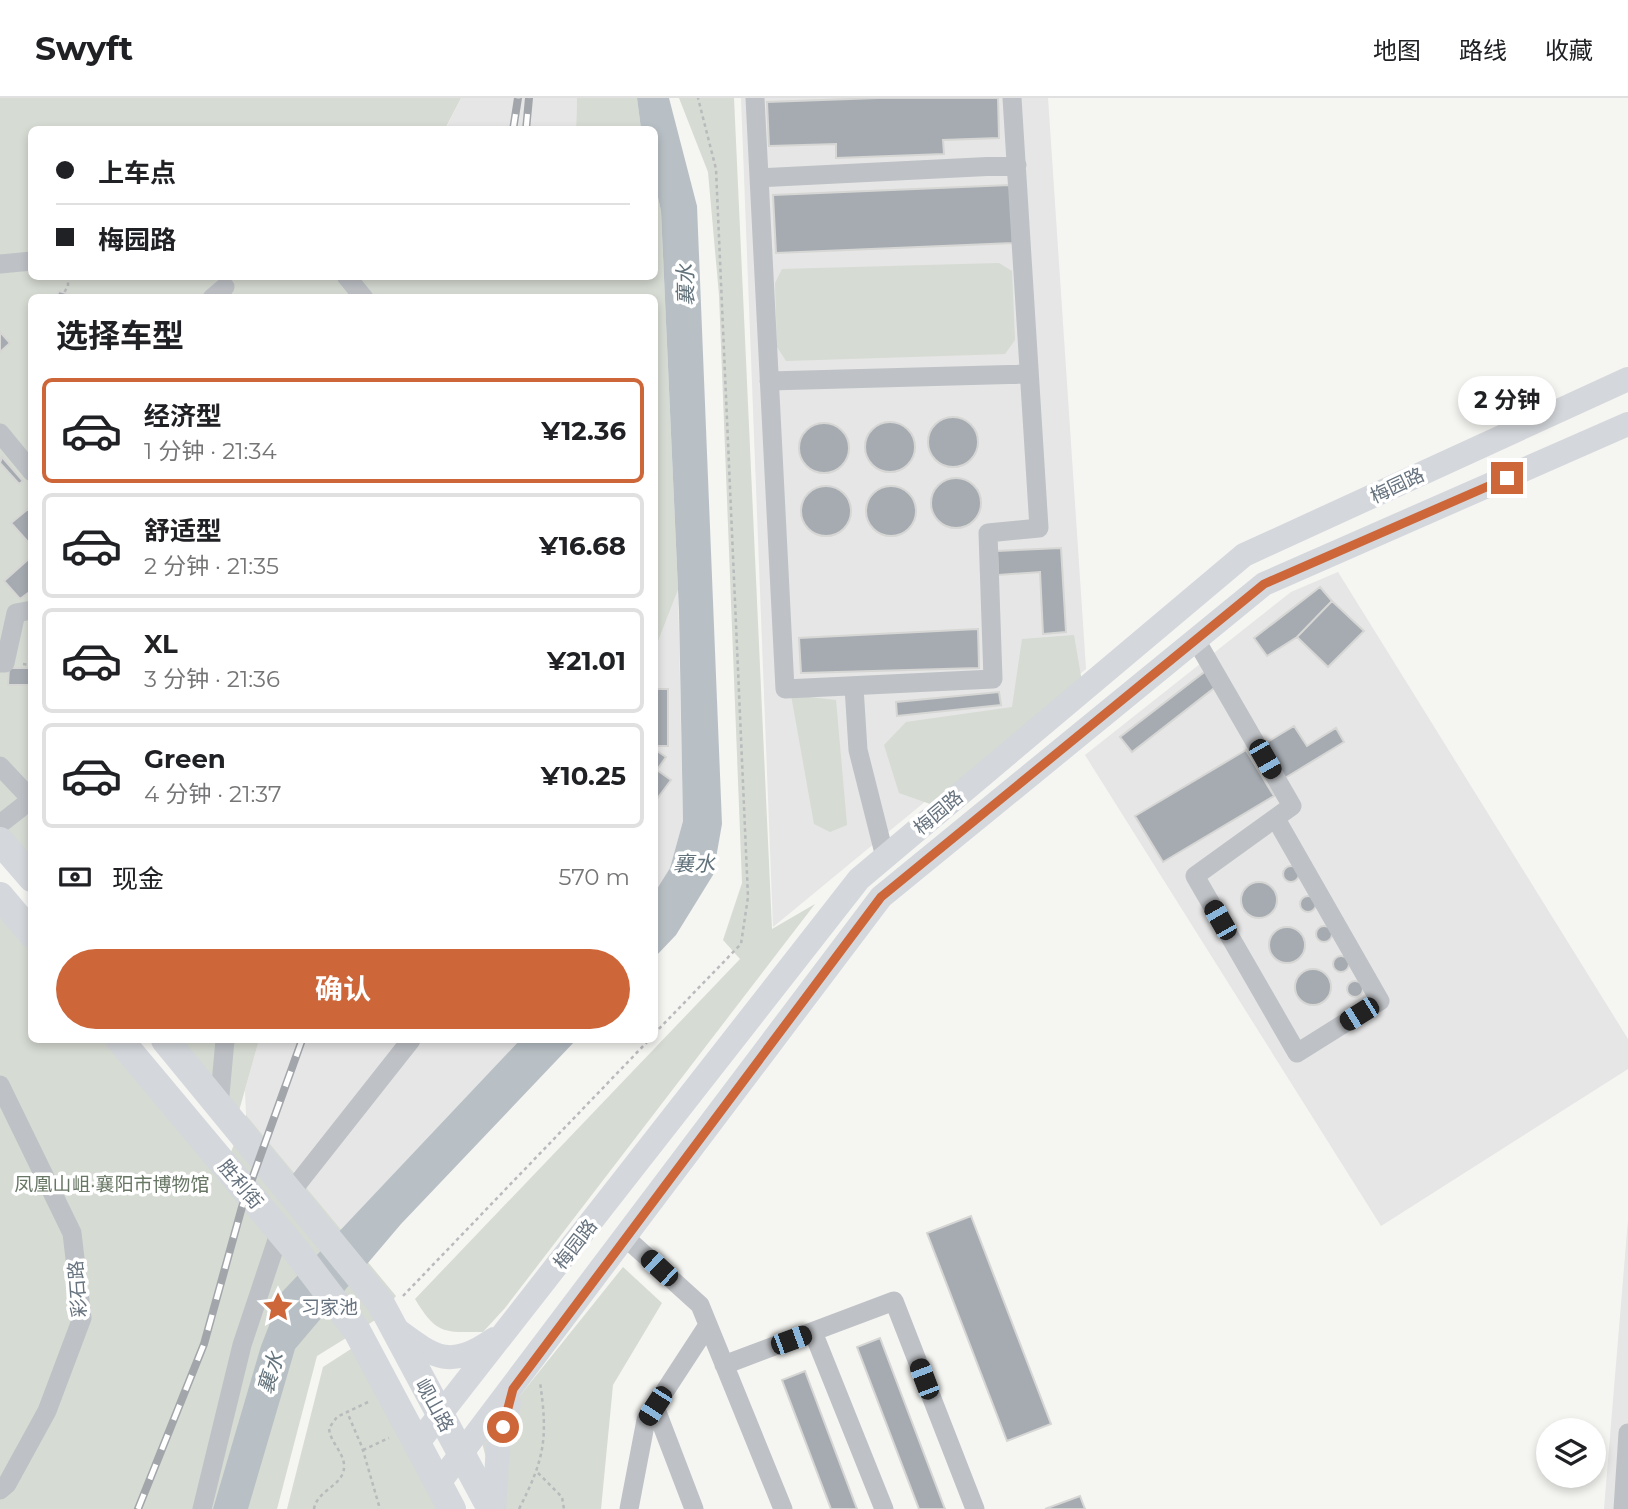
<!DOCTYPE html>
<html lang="zh">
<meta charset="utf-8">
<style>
body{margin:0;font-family:Montserrat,"Noto Sans SC",sans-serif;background:#f6f6f6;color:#202124;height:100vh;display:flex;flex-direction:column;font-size:26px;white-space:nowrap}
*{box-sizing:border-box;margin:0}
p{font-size:23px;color:#757577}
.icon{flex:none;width:38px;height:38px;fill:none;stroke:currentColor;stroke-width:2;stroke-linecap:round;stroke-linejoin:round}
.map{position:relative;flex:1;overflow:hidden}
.details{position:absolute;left:28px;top:196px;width:630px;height:749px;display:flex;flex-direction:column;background:#fff;border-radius:10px;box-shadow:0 4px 10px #0003}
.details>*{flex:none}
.guide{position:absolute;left:28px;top:28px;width:630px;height:154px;border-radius:10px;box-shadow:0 4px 10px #0003;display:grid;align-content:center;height:154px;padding:0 28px;background:#fff}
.controls{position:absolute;left:1536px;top:1320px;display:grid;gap:14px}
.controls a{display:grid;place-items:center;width:70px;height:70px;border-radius:50%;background:#fff;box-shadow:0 4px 10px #0003;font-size:35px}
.end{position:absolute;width:32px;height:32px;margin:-16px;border:9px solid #cd6639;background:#fff;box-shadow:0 0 0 4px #fff}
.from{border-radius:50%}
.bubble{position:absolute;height:49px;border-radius:24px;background:#fff;box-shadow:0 4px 10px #0003;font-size:23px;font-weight:700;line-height:49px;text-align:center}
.car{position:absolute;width:21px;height:42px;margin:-21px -10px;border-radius:9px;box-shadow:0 0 5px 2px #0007;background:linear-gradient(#222 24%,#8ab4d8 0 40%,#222 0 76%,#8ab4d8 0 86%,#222 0)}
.guide b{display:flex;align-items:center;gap:24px;height:66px;font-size:26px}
.guide b+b{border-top:2px solid #e0e0e0}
.guide i{width:18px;height:18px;background:#202124}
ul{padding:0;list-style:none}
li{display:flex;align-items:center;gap:21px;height:105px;margin:0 14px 10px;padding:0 14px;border:4px solid #e0e0e0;border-radius:10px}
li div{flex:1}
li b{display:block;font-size:26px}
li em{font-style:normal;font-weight:700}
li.current{border-color:#cd6639}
li>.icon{width:63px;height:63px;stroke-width:1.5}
h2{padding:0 28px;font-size:32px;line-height:84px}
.pay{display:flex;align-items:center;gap:18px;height:77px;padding:0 28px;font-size:26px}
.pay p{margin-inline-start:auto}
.button{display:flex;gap:14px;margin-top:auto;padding:14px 28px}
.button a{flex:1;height:80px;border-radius:42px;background:#cd6639;color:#fff;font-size:28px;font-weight:700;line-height:80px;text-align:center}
header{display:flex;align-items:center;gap:42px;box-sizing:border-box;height:98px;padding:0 35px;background:#fff;border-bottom:2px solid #e0e0e0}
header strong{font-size:33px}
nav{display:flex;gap:38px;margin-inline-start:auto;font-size:24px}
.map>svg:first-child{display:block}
.built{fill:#e5e6e5}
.green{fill:#d6dbd3}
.water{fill:#b8c0c5}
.building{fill:#a5abb1;stroke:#d6d6d4;stroke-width:2}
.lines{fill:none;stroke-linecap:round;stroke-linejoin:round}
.path{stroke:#b8babc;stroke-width:2.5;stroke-dasharray:3.5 3.5;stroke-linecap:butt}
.minor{stroke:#bec1c5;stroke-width:19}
.major{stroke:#d4d7db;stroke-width:24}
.highway{stroke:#d4d7db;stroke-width:28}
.rail-casing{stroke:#a2a6ab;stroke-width:8}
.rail{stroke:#fff;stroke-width:5;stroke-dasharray:16;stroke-linecap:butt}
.route{stroke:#cd6639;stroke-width:9}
.labels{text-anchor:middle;stroke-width:7;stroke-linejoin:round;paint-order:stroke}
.street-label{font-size:19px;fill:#67737f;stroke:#fff}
.park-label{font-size:19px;fill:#687765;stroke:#fff}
.poi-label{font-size:19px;fill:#67737f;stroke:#fff;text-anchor:start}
.water-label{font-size:21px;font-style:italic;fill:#63737c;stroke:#fff}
</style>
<header>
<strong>Swyft</strong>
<nav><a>地图</a><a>路线</a><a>收藏</a></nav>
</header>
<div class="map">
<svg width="1628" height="1411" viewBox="0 0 1628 1411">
<rect width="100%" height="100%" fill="#f5f5f2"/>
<path class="built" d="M461 0H577L576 31 445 32Z
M741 0H1048L1086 571 773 829Z
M1338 474 1628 941V971L1381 1128 1085 657 1291 494Z
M678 492 683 723 670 770 655 794V551Z
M259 942H520L340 1133 288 1069 160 1230 246 1017 245 992Z
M1628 1122V1411H1604Z"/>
<path class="green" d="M0 0H461L445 31 32 32V178H654L655 86 661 113 678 492 655 551 654 200H32L31 780 0 743Z
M577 0H637L641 31 576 32Z
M679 0H734L772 831 815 806 505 1210 483 1234C443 1234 437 1237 415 1201L740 861 723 842 742 785 719 197 708 74Z
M999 165 1012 173 1015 242 1005 256 786 263 777 249 775 185 782 171Z
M1074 537 1082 584 933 707 899 695 884 647 906 624 1012 609 1022 541Z
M791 597 836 602 847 727 830 734 814 726Z
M0 798 31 836 32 942H120L219 1060V1084L246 1017 396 1198 380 1219 317 1258 277 1411H0Z
M165 942H259L235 1027Z
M623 1169 662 1205 613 1287 601 1411H500L482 1345Z
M354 1249 443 1411H287L323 1269Z"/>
<path class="water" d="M637 0H669L697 108 722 726 713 777 676 837 655 859V794L670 770 683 723 679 514 661 113 655 86 654 32 641 31Z
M520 942H576L401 1126 295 1251 248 1411H213L261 1248 282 1194Z"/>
<path class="building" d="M878 0H998L999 40 943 42 944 56 836 60V46L769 48 767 4Z
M1010 87 1013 145 776 155 773 97Z
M59 193 69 196 70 200H55Z
M0 234 10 245 0 254Z
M928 344a25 25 0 1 1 50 0a25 25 0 1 1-50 0Z
M865 349a25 25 0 1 1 50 0a25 25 0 1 1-50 0Z
M799 350a25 25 0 1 1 50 0a25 25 0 1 1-50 0Z
M2 359 23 383 19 386 0 365Z
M931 405a25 25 0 1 1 50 0a25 25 0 1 1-50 0Z
M866 413a25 25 0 1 1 50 0a25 25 0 1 1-50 0Z
M801 413a25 25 0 1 1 50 0a25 25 0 1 1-50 0Z
M28 411 32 415V441L28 444 11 425Z
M1061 450 1066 534 1043 536 1040 474 998 477 997 453Z
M32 458V492L20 501 4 483Z
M1320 489 1332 503 1297 539 1267 558 1254 540Z
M1332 503 1364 533 1328 569 1297 539Z
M978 531 979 570 801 575 799 540Z
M9 570H32V587H8Z
M1207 572 1218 587 1132 654 1120 639Z
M654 591H668V648H654Z
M999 594 1001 607 897 618 896 604Z
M1294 628 1307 648 1336 630 1344 644 1285 680 1264 646Z
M654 651 666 659 657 672 671 682 654 705Z
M1246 652 1274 698 1163 764 1135 718Z
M1283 776a8 8 0 1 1 16 0a8 8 0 1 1-16 0Z
M1241 802a18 18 0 1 1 36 0a18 18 0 1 1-36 0Z
M1300 806a8 8 0 1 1 16 0a8 8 0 1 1-16 0Z
M1316 836a8 8 0 1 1 16 0a8 8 0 1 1-16 0Z
M1269 847a18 18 0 1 1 36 0a18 18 0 1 1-36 0Z
M1333 866a8 8 0 1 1 16 0a8 8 0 1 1-16 0Z
M1295 889a18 18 0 1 1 36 0a18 18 0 1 1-36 0Z
M1347 891a8 8 0 1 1 16 0a8 8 0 1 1-16 0Z
M971 1118 1051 1326 1007 1343 927 1135Z
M880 1240 945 1411H919L857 1249Z
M805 1273 857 1411H831L782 1282Z
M1080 1398 1085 1411H1045Z"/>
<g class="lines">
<path class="path" d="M61 200 68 188V178
M23 566 32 567
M654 936 741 846 748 799 716 71 698 0
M403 1198 649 942
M368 1304 347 1314 362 1349 380 1411
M363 1352 389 1340
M538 1375 562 1399 564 1411
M314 1411C317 1391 346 1388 344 1366 342 1352 330 1344 329 1330L337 1319 347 1314
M519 1411C545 1360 548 1340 540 1284"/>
<path class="minor" d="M755 0 785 591 993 581 988 435 1039 430 1012 0
M759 80 1017 67
M0 166 32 163
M346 178 364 200
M212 200 225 189
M769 283 1029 276
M0 335 32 374
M1196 542 1292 708 1195 778 1297 955 1380 903 1276 721
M0 565H5L16 515 32 512
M854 589 858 652 885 759
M0 668 31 701
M0 726 32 701
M0 987 72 1135 82 1220 47 1313 7 1386 0 1392
M219 1008 225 942
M291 1094 411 942
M626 1140 700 1207 783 1411
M813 1234 884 1411
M724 1267 894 1203 975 1411
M655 1309 694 1411
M202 1411 242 1247 280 1133
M629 1411 646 1322 708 1227
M1623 1411 1628 1335"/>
<path class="major" d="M392 1228C434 1259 448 1273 494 1241
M417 1346 859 781 1244 457 1628 281
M439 1385 881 799 1264 486 1628 326
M494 1411 498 1348 509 1305"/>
<path class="highway" d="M0 743 32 780
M0 798 32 836
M120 942 294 1150 357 1233 452 1411
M165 942 380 1204 491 1411"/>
<defs>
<path id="rail" d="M513 32 518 0
M526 32 529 0
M138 1411 204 1246 242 1109 302 942"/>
</defs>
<use href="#rail" class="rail-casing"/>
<use href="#rail" class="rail"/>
</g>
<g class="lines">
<path class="route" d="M503 1329 513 1291 881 799 1264 486 1507 380"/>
</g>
<defs>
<symbol id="sight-bare" viewBox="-9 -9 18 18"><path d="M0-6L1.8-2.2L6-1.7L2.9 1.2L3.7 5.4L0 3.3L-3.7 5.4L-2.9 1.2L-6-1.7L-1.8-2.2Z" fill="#cd6639" stroke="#fff" stroke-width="2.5" paint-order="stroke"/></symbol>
</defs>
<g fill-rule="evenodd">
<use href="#sight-bare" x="256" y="1187" width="44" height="44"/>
</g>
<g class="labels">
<g class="street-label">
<text transform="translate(1397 387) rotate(-25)" y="7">梅园路</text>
<text transform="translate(938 714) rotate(-40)" y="7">梅园路</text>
<text transform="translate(241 1086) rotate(50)" y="7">胜利街</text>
<text transform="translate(575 1146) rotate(-52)" y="7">梅园路</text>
<text transform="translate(77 1191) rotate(-94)" y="7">彩石路</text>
<text transform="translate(435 1307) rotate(61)" y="7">岘山路</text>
</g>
<g class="park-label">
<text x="112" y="1093">凤凰山岨·襄阳市博物馆</text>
</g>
<g class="poi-label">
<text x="301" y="1216">习家池</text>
</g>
<g class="water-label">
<text transform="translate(686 187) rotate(-91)" y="7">襄水</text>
<text x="694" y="773">襄水</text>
<text transform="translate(271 1275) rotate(-73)" y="7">襄水</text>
</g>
</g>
</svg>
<div class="controls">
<a><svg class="icon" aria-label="layers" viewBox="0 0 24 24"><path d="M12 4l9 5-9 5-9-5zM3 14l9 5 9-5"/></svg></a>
</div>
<i class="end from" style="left:503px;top:1329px"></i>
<i class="end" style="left:1507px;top:380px"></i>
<div class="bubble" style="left:1458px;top:278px;width:98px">2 分钟</div>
<i class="car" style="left:1265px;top:661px;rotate:150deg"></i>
<i class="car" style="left:1220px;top:822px;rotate:330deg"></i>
<i class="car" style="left:1359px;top:916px;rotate:238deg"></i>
<i class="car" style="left:659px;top:1170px;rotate:313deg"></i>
<i class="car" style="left:791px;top:1242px;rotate:70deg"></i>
<i class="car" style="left:924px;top:1281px;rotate:339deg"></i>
<i class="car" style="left:655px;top:1308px;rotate:213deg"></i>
<div class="guide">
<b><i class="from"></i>上车点</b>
<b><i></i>梅园路</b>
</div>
<section class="details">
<h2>选择车型</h2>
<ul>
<li class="current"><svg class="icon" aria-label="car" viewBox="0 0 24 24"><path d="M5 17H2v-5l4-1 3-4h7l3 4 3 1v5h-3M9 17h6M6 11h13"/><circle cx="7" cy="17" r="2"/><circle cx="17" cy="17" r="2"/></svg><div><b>经济型</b><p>1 分钟 · 21:34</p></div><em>¥12.36</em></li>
<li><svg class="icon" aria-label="car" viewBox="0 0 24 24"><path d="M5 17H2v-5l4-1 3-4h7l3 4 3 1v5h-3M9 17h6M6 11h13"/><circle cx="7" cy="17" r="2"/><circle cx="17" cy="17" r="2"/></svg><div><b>舒适型</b><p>2 分钟 · 21:35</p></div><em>¥16.68</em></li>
<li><svg class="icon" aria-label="car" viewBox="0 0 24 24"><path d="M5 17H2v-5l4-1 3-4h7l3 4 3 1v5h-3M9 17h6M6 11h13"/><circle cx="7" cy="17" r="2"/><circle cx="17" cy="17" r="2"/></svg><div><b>XL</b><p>3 分钟 · 21:36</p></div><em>¥21.01</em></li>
<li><svg class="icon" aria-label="car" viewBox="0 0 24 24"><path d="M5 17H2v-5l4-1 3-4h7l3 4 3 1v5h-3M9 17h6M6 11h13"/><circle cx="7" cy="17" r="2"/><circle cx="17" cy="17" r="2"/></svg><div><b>Green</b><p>4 分钟 · 21:37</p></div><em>¥10.25</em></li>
</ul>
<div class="pay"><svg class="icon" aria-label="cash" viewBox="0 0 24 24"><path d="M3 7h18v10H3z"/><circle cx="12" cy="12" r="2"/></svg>现金<p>570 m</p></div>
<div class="button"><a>确认</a></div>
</section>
</div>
